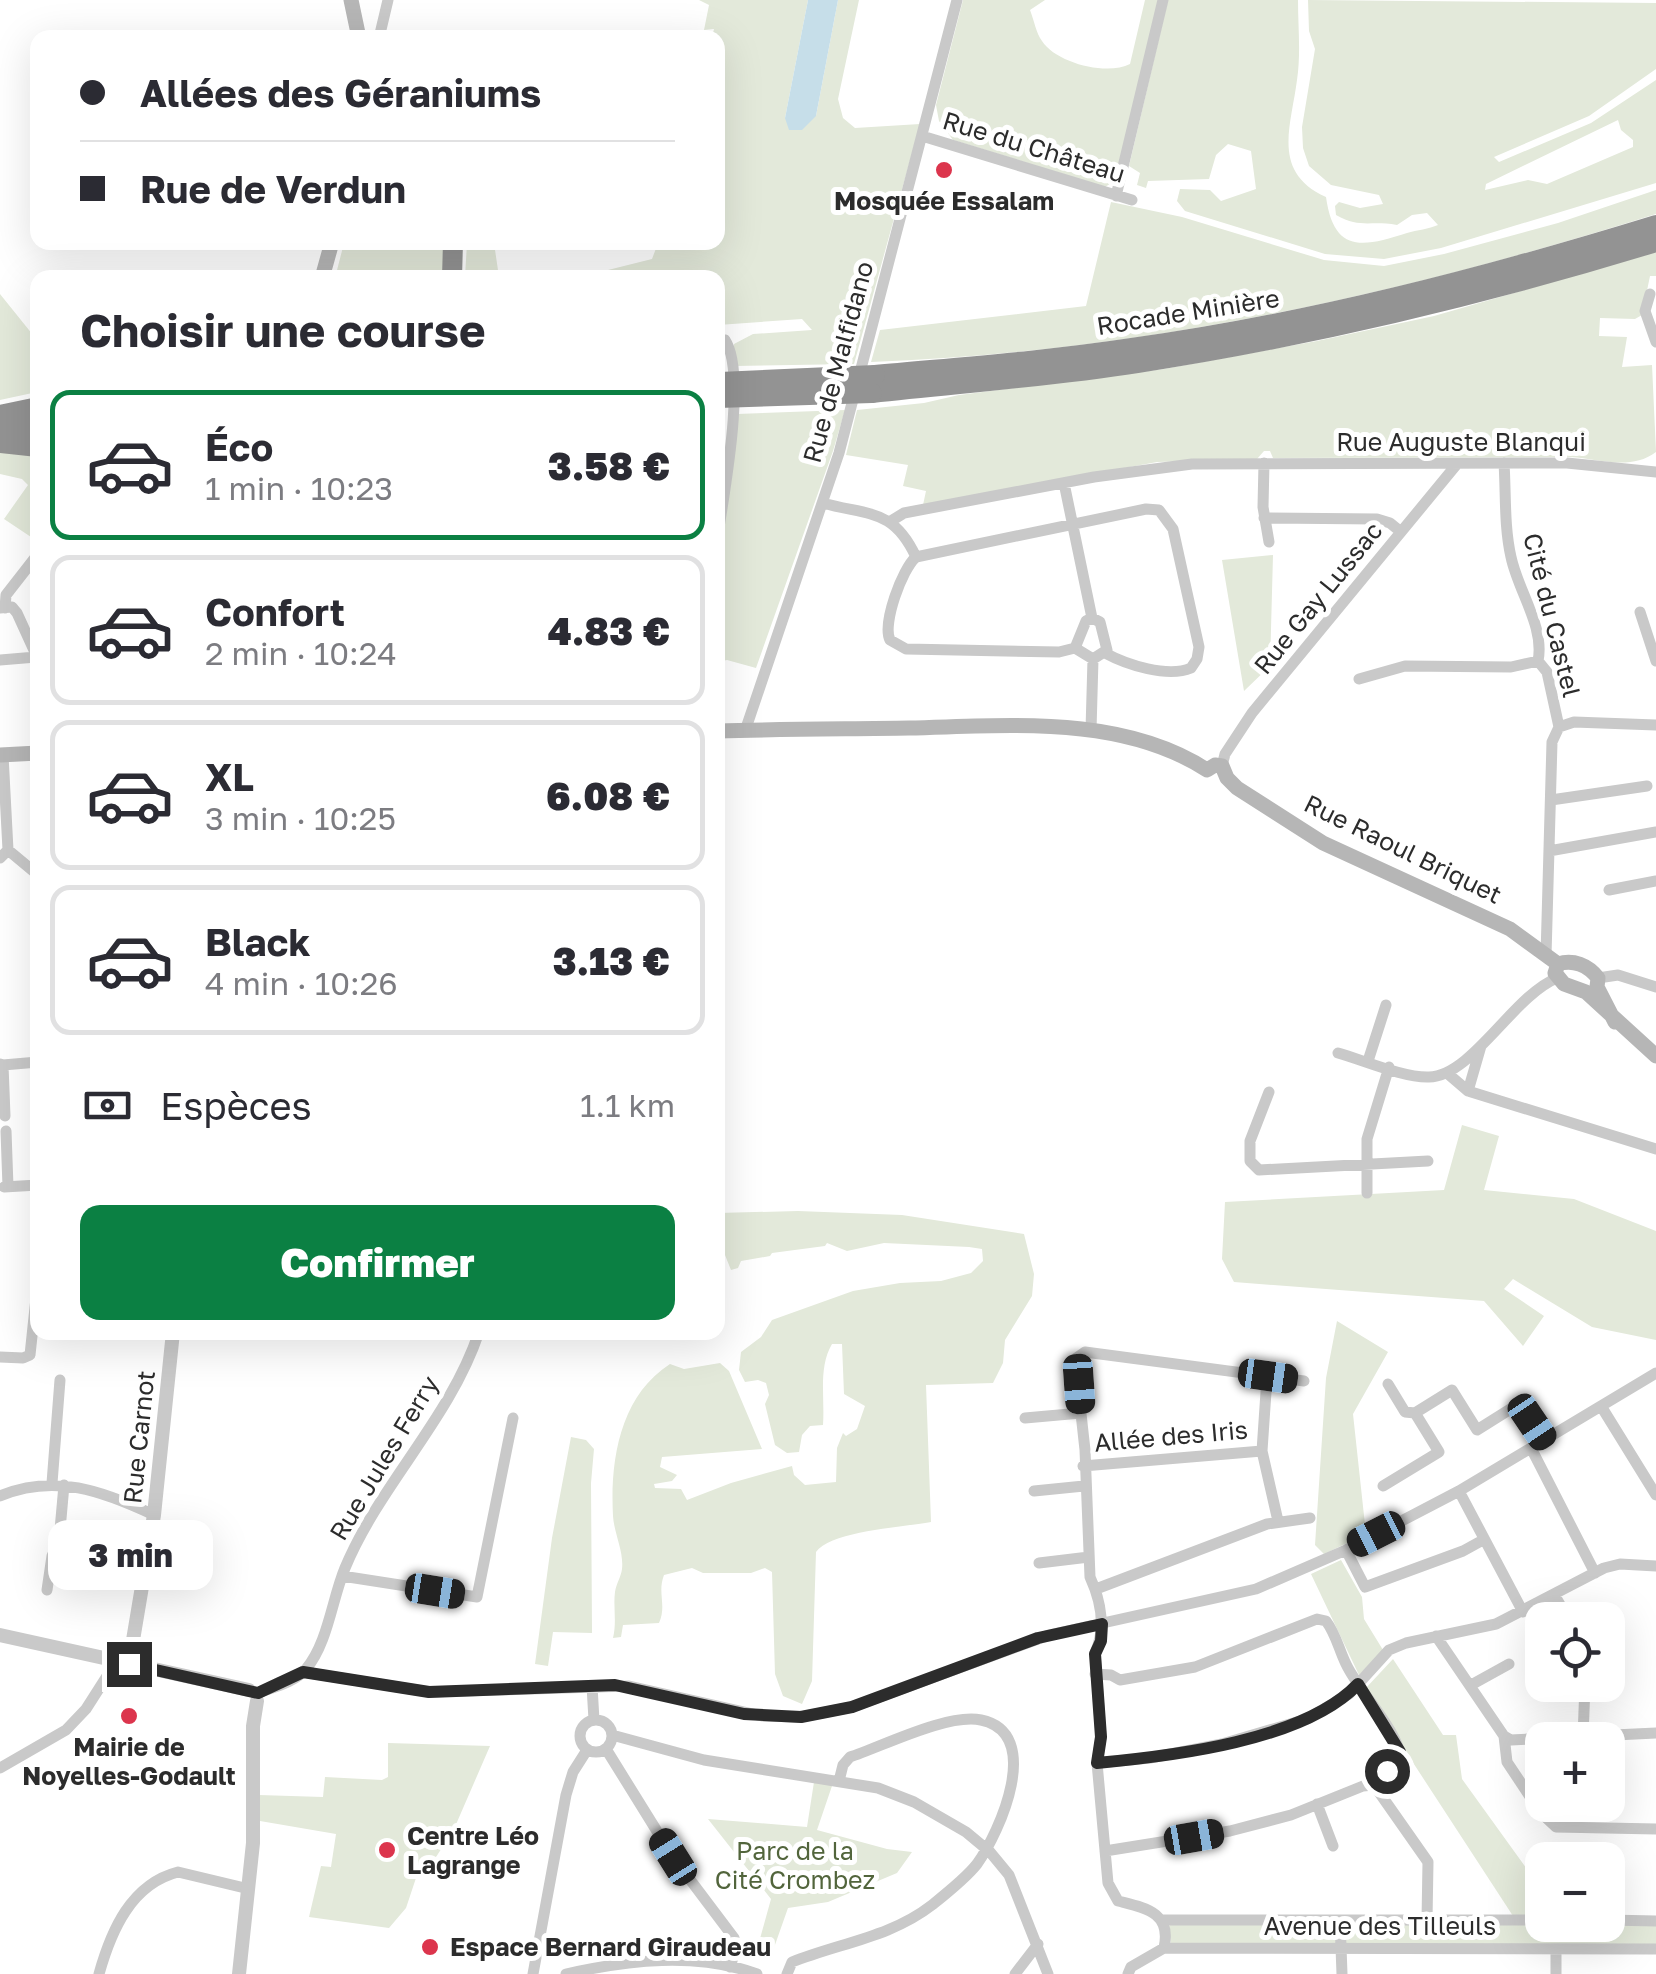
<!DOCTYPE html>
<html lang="fr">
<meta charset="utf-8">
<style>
body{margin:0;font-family:"Golos Text",sans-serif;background:#f7f7f7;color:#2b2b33;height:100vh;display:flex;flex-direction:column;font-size:38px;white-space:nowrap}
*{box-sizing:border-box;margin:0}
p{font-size:32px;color:#7c7c81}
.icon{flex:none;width:55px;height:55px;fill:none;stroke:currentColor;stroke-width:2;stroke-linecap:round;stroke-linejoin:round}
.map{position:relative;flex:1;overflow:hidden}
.side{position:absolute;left:30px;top:270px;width:695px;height:1070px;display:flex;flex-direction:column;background:#fff;border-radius:20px;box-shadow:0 10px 40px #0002}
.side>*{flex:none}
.banner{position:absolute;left:30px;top:30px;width:695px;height:220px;border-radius:20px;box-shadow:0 10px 40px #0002;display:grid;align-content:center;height:220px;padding:0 50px;background:#fff}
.buttons{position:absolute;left:1525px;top:1602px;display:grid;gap:20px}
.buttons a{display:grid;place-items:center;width:100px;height:100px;border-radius:20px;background:#fff;box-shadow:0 10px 40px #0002;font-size:50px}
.end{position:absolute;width:45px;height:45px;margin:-22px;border:12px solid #2c2c2c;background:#fff;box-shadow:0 0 0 5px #fff}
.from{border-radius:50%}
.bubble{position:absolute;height:70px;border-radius:20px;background:#fff;box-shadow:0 10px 40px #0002;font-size:32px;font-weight:800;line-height:70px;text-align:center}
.car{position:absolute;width:30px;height:60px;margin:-30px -15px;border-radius:12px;box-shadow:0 0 8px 2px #0007;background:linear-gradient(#222 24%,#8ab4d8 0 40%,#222 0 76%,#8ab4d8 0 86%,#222 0)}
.banner b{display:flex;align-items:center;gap:35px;height:95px;font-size:38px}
.banner b+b{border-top:2px solid #e1e1e2}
.banner i{width:25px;height:25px;background:#2b2b33}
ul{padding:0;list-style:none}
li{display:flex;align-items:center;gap:30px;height:150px;margin:0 20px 15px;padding:0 30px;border:5px solid #e1e1e2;border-radius:20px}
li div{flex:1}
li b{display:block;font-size:38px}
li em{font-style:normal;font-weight:800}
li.current{border-color:#0b8043}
li>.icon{width:90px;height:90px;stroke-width:1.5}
h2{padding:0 50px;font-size:45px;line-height:120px}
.pay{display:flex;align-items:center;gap:25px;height:110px;padding:0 50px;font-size:38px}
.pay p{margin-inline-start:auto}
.action{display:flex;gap:20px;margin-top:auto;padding:20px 50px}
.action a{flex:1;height:115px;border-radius:20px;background:#0b8043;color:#fff;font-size:40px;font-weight:800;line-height:115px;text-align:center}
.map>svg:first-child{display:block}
.green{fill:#e3e9da;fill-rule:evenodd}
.water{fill:#c6dee9}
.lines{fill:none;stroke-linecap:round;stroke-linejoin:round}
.minor{stroke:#c9c9c9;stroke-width:11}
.tertiary{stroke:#c9c9c9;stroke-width:14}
.secondary{stroke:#b6b6b6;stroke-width:15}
.motorway{stroke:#939393;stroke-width:20}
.motorway-bridge{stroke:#939393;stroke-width:20}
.route{stroke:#2c2c2c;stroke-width:12}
.poi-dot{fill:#dc354d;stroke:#fff;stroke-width:4}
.labels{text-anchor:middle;stroke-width:10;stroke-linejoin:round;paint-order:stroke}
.street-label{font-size:25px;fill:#2c2c2c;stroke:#fff}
.poi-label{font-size:25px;font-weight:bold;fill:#2c2c2c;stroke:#fff}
.park-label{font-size:25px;fill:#52653c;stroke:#fff}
</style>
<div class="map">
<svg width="1656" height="1974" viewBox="0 0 1656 1974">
<rect width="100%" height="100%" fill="#fff"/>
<path class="green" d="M699 0H808L785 118 816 116 838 0H859L838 99 843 118 855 128 920 124 854 364 734 366V344L753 334 812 330 802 319 718 325V278H576L652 259 658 243 718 242V38L712 37 714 29 704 30 709 5Z
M963 0H1045L1030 10C1034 20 1036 33 1042 41 1056 63 1107 76 1130 64L1145 0H1159L1116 180 1105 187 953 140 939 121 936 105Z
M1168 0H1298C1298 27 1301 53 1297 80 1291 127 1271 172 1326 197 1334 254 1363 247 1407 233 1417 230 1429 229 1438 225L1427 213 1412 215 1397 225C1370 220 1361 229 1336 215L1335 206 1339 202 1360 208 1383 204 1379 195 1331 185 1309 166 1303 148 1302 127 1315 49 1309 31 1308 0 1656 3V69L1589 116 1494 157 1499 162 1591 123 1656 80V183L1441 248 1384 259 1325 254 1185 211 1177 201 1180 189 1210 190 1221 201 1256 189 1251 151 1228 144 1216 155 1209 179 1148 181 1146 188 1137 185 1140 173 1129 166ZM1618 120 1621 130 1633 140V147L1547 184 1528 180 1485 190 1486 184Z
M1656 190V214C1402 295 1138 352 871 362L880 330 1086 306 1111 202 1182 217 1324 260 1384 266 1444 254 1558 223Z
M344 243H446L445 277 335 278Z
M467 243H494L499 277H465Z
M1656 252V276H1650L1642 315 1635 319 1600 318 1599 336 1627 337 1622 367 1652 365 1656 452C1631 471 1599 459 1571 457L1273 458 1270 451H1264L1257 459 1157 462 923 505 926 491 903 486 908 465 846 455 857 410 924 403 959 395 1164 369 1317 341 1434 316Z
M0 294 37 340V392L0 400Z
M845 410 833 451 756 668 727 660 718 662V559L737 414Z
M0 448 37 451V541L4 519 28 485 22 479 0 474Z
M1273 555 1270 666 1244 691 1222 560Z
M1462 1125 1499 1136 1484 1190 1574 1199 1656 1231V1340L1592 1327 1513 1279 1504 1289 1544 1316 1523 1346 1484 1301 1234 1282 1222 1259 1225 1202 1444 1190Z
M798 1211 902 1215 1024 1234 1034 1274 1032 1296 1005 1340 1003 1363 993 1383 926 1385 931 1522C904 1527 831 1531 816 1552L812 1681 802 1704 783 1696 775 1674 772 1572 765 1568 751 1573H703L692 1568 664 1575C657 1593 667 1605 659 1623L623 1625 621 1637 613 1638C617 1621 613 1607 615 1592 616 1584 621 1577 622 1569 624 1552 614 1533 613 1516 610 1460 620 1396 670 1364L684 1369 720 1363 729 1371 762 1449 662 1457 660 1467 677 1475 672 1481 654 1484 655 1488 681 1489 687 1500 731 1483 792 1466 794 1475 805 1485 836 1482 837 1448 843 1433 846 1436 857 1429 865 1406 844 1394 842 1344H832C818 1368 825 1397 823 1425L810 1426 802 1435 799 1452 787 1453 775 1445 765 1404 769 1395 766 1383 758 1380 745 1382 739 1370 741 1352 761 1337 772 1320 853 1291 900 1283 941 1281 971 1273 983 1261 982 1249 969 1247 884 1243 847 1251 827 1243 825 1246 772 1253 770 1256 741 1261 738 1268 731 1270 725 1255 718 1251V1213Z
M1337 1321 1388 1352 1353 1414 1366 1534 1324 1554 1315 1545 1326 1378Z
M571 1437 586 1440 594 1449 591 1483 592 1629V1633L553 1632 548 1666 535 1664 552 1538Z
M1341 1560 1362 1597 1364 1619 1383 1650 1359 1675 1311 1574Z
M1393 1659 1443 1735H1456L1462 1779 1542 1890V1916H1513L1365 1689Z
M388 1743 490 1746 454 1829 429 1868 418 1872 406 1908 389 1928 309 1917 321 1866 331 1867 336 1834 260 1821 259 1795 323 1797 325 1777 382 1780 388 1777Z
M814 1782 833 1783 817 1830 887 1849 912 1852 897 1873 828 1902 788 1908 770 1959 756 1953 771 1899 708 1819 807 1827Z
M1350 1922 1656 1923V1947L1349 1946 1345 1943V1926Z
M1173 1923H1334L1338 1941 1334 1946 1171 1945 1169 1926Z"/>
<path class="water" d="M808 0H838L816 116 802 130H789L785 118Z"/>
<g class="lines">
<path class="minor" d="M379 38 388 0
M922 136 1132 200
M1116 196 1163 0
M1650 294 1645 311 1656 342
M1264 463 1263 507 1269 542
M1504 463C1506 494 1504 526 1511 557 1518 591 1545 627 1538 661L1547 672 1559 727 1552 742 1546 956
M1064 483 1092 618
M823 503C869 516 893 508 916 557
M1264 518 1377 519 1390 523 1401 532
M891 521 904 513 1094 477 1192 464 1567 463 1656 472
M718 534C724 493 747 373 725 340
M0 608 12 607 17 613 38 659
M5 608 6 595 38 554
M1640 612 1656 661
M1092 618 1100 622 1107 650 1093 659 1075 648 1086 621Z
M1075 648 1059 652 906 649 890 640C882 624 902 569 916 557L1146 509 1159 510 1173 529 1199 647 1197 659 1191 668C1168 678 1127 665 1105 653
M0 660 36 657
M1359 679 1405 666 1511 667 1538 661
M1559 727 1574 722 1656 725
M1091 730 1093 659
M745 731 839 453 957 0
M1222 766 1225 754 1252 713 1457 464
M1551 800 1647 786
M8 850 38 875
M1549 851 1656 832
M0 858 8 850 3 755
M1609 890 1656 881
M1598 978 1618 975 1656 987
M1338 1053C1363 1060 1404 1078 1429 1077 1472 1076 1513 996 1557 978
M1368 1061 1386 1005
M0 1064 3 1065 5 1116
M3 1065 38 1062
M1447 1073 1468 1091 1481 1046
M1468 1091 1656 1149
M1269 1092 1250 1141V1161L1259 1170 1428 1161
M6 1131 8 1187
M4 1187 38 1185
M1367 1193V1139L1389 1067
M0 1357 23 1358 30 1355 38 1279
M1267 1377 1262 1451 1278 1521
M1388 1384 1405 1412 1415 1413
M1601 1406 1656 1495
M1025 1418 1081 1413
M1531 1448 1595 1573
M1083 1466 1262 1451
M52 1483 60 1380
M1383 1486 1439 1452 1415 1413 1452 1390 1477 1430 1520 1403 1544 1440
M1034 1491 1084 1486
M1459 1491 1523 1612
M0 1496C54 1473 103 1491 154 1515
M1346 1550 1365 1587 1463 1551 1483 1540
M1039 1563 1089 1557
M342 1576 477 1597 513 1418
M1096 1589 1267 1524 1310 1518
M47 1590 52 1556 59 1541 64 1485
M1555 1596 1569 1620
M1436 1636 1504 1736
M303 1672 429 1692 629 1686 762 1716 801 1717 852 1707 1049 1635 1256 1589 1346 1550 1459 1491 1656 1373
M1095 1674 1111 1675 1120 1680 1195 1667 1317 1619 1326 1621C1336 1634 1339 1650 1346 1664 1359 1692 1399 1731 1401 1760L1378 1778 1374 1785 1363 1786 1291 1815 1230 1831 1105 1851
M1471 1685 1509 1664
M592 1686 594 1720
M258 1693C274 1687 294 1683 306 1669 328 1643 332 1599 345 1568 380 1484 450 1419 479 1332
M580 1736a16 16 0 1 1 32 0a16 16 0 1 1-32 0Z
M612 1735 704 1760 878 1788 914 1802 966 1832 990 1852 1009 1875 1048 1974
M1504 1736 1507 1762 1541 1813 1556 1827 1656 1829
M1504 1736 1511 1740 1656 1733
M1583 1737 1585 1685
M606 1749 673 1857 734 1938 736 1948 730 1967
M1097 1763 1150 1758 1222 1744 1307 1719 1349 1694 1389 1650 1406 1643 1496 1624 1604 1568 1620 1564 1656 1566
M0 1768 66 1730 86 1709 116 1662
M1374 1785 1428 1862 1427 1920
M1317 1804 1333 1846
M1162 1920H1542
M1340 1920 1342 1974
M1608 1920 1656 1921
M1164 1948C1172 1912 1145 1908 1118 1901L1108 1883 1097 1763 1101 1737 1095 1653C1106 1629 1101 1601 1090 1577L1085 1450 1075 1359 1085 1352 1304 1381
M1164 1948 1656 1949
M99 1974C111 1931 131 1884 178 1872L249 1889
M533 1974 566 1795 573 1772 587 1750
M566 1974C628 1960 696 1952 757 1974
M787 1974 792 1962C840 1943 891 1937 932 1905 947 1893 966 1878 977 1864 1000 1832 1044 1733 981 1720 948 1713 883 1746 850 1757L843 1765 839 1781
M1015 1974 1038 1944
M1128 1974 1131 1967 1164 1948
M1556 1974V1950"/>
<path class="tertiary" d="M0 1635 249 1690
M129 1664 154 1515 173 1332
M239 1974 253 1843V1726L257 1701"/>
<path class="secondary" d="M351 0 359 38
M322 278 332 242
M718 731C781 729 845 729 909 728 1007 726 1121 714 1207 770
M0 755 38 753
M1207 770 1215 765 1222 766 1227 778 1237 788 1323 843 1510 929 1558 964C1573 959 1588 965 1598 978L1597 987 1615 1022
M1558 964 1555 973 1564 984 1586 992 1656 1056"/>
<path class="motorway" d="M452 278 453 242
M875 375C961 367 1046 361 1132 348 1310 323 1484 278 1656 225
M872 393C961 383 1049 377 1137 363 1313 336 1486 294 1656 242
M0 415 38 407
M0 433 38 425
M0 443 38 447"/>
<path class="motorway-bridge" d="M720 382 875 375
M718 398 872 393"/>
</g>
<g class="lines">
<path class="route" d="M129 1664 258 1693 303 1672 429 1692 615 1685 744 1714 801 1717 852 1707 1038 1638 1102 1624 1101 1641 1095 1654 1101 1737 1097 1763C1172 1756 1304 1741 1358 1684L1400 1752 1401 1760 1387 1771"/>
</g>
<g class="poi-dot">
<circle cx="944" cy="170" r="10"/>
<circle cx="129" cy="1716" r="10"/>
<circle cx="387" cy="1850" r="10"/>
<circle cx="430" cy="1947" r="10"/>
</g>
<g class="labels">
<g class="street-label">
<text transform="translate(1034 147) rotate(17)" y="9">Rue du Château</text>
<text transform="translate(1188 312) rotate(-9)" y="9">Rocade Minière</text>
<text transform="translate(838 362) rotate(-75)" y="9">Rue de Malfidano</text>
<text x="1461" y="451">Rue Auguste Blanqui</text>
<text transform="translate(1318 598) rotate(-51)" y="9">Rue Gay Lussac</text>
<text transform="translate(1552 615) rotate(76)" y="9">Cité du Castel</text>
<text transform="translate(1403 849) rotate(26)" y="9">Rue Raoul Briquet</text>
<text transform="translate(1171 1436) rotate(-5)" y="9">Allée des Iris</text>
<text transform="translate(139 1437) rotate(-84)" y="9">Rue Carnot</text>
<text transform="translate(384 1458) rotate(-59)" y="9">Rue Jules Ferry</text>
<text x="1380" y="1935">Avenue des Tilleuls</text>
</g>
<g class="poi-label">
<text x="944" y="210">Mosquée Essalam</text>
<text x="129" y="1756">Mairie de<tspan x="129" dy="29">Noyelles-Godault</tspan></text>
<text x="407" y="1845" text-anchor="start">Centre Léo<tspan x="407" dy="29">Lagrange</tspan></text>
<text x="450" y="1956" text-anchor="start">Espace Bernard Giraudeau</text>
</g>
<g class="park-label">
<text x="795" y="1860">Parc de la<tspan x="795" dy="29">Cité Crombez</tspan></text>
</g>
</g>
</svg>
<div class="buttons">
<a><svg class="icon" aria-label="locate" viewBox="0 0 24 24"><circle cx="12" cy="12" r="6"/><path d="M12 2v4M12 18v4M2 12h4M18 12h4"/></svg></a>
<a>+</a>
<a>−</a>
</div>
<i class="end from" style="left:1387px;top:1771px"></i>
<i class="end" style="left:129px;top:1664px"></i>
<div class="bubble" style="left:48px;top:1520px;width:165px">3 min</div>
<i class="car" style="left:1268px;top:1376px;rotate:98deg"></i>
<i class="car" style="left:1079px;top:1384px;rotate:176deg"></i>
<i class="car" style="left:1532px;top:1422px;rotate:146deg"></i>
<i class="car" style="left:1376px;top:1534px;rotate:243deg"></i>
<i class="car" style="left:435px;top:1591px;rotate:99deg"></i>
<i class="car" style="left:1194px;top:1837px;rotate:80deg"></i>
<i class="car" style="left:673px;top:1857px;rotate:328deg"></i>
<div class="banner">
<b><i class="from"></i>Allées des Géraniums</b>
<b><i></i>Rue de Verdun</b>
</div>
<section class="side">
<h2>Choisir une course</h2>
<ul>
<li class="current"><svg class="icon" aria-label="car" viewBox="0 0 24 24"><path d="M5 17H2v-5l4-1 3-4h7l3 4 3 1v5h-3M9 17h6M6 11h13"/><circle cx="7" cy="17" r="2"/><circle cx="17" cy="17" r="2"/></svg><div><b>Éco</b><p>1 min · 10:23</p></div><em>3.58 €</em></li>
<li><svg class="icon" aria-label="car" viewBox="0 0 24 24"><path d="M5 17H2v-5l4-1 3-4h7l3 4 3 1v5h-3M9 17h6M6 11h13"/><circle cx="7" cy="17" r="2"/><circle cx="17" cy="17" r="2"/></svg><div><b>Confort</b><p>2 min · 10:24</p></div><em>4.83 €</em></li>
<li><svg class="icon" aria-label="car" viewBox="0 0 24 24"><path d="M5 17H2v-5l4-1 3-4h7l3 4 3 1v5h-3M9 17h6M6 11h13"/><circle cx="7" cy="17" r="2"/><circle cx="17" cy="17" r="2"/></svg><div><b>XL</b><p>3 min · 10:25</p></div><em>6.08 €</em></li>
<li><svg class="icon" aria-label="car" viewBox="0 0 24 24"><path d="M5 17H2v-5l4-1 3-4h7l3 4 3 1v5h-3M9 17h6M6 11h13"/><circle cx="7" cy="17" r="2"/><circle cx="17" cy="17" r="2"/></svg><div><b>Black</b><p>4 min · 10:26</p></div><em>3.13 €</em></li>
</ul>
<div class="pay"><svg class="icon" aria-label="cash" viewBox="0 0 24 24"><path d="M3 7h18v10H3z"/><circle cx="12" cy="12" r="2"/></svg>Espèces<p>1.1 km</p></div>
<div class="action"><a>Confirmer</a></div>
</section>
</div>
